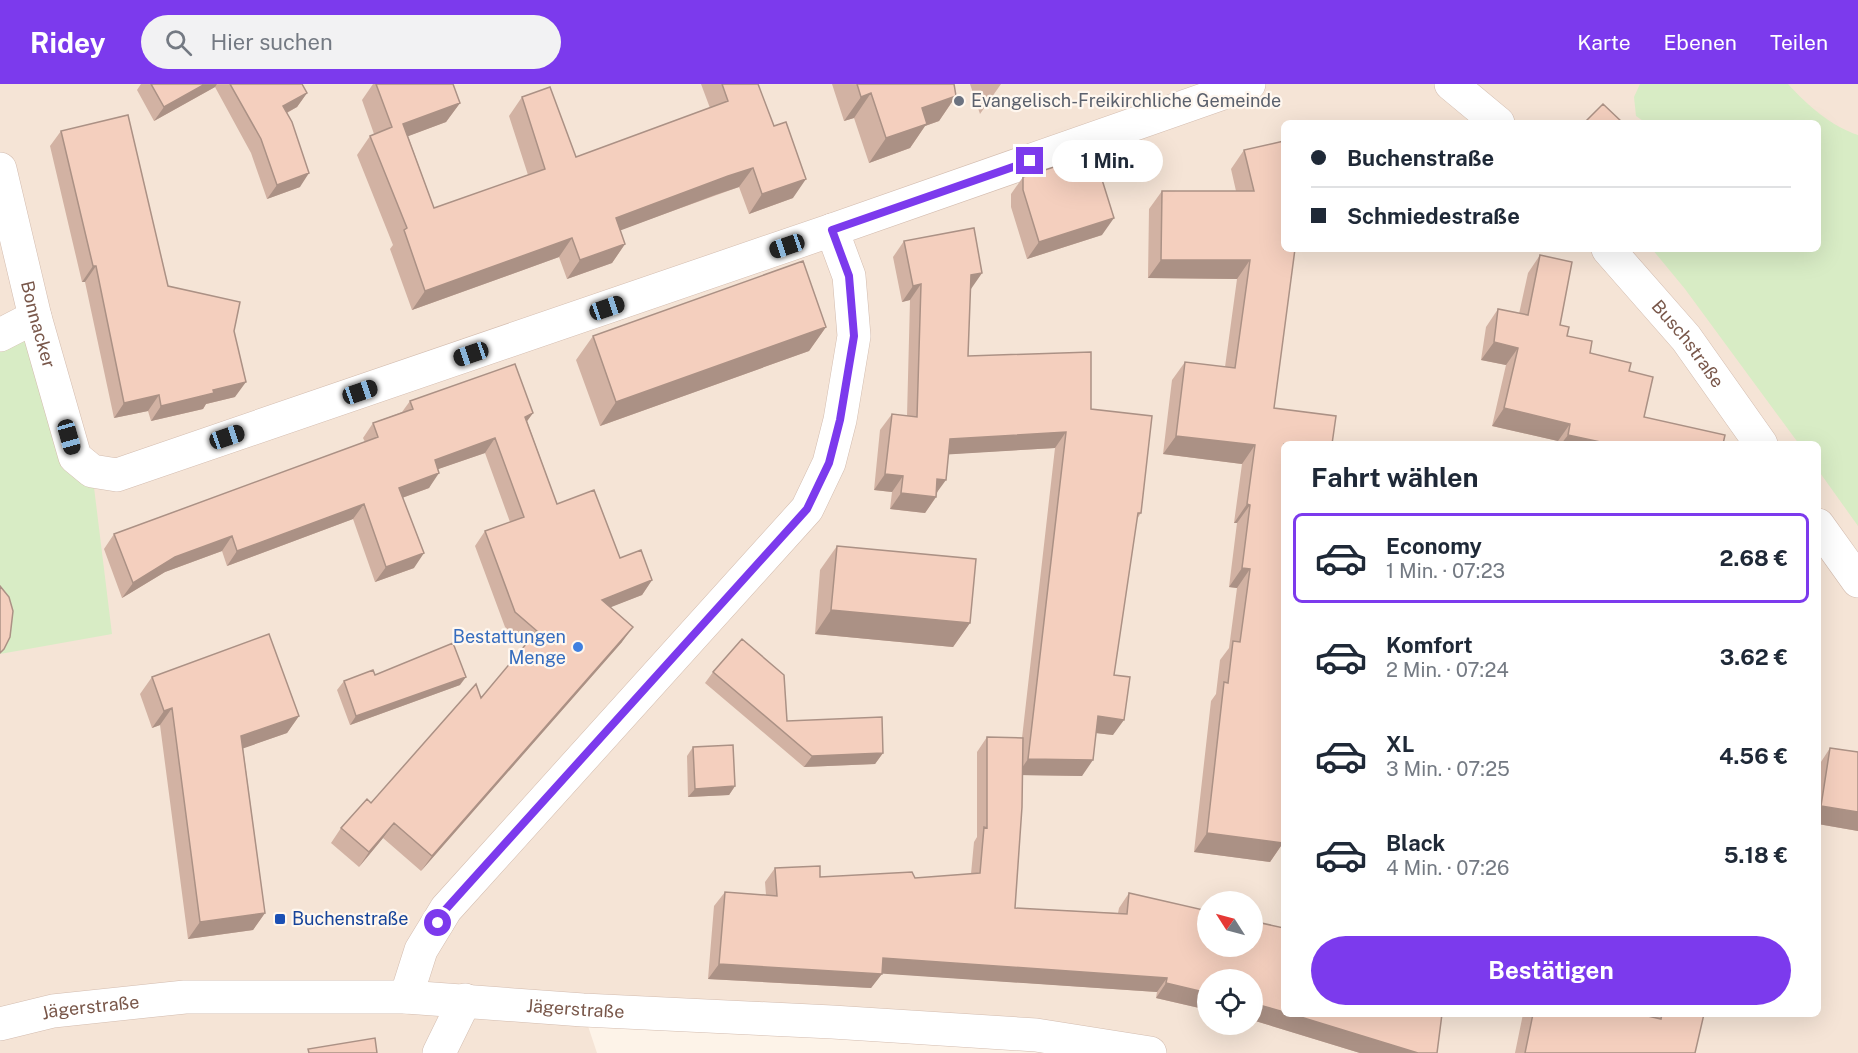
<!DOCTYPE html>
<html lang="de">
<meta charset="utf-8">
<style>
body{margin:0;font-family:"Public Sans",sans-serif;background:#f2f2f3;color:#1f2937;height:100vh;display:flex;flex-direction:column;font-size:22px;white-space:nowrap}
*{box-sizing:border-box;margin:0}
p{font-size:20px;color:#747a83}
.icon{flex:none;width:33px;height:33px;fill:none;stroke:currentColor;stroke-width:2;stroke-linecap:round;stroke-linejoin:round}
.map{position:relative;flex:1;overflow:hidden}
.drawer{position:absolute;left:1281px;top:357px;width:540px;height:576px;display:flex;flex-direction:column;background:#fff;border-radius:9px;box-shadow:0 6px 24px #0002}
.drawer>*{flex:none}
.hud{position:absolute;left:1281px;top:36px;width:540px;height:132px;border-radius:9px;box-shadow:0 6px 24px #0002;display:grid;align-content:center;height:132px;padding:0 30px;background:#fff}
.needle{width:39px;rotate:306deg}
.tools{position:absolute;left:1197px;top:807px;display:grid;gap:12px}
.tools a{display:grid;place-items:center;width:66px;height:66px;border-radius:50%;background:#fff;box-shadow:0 6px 24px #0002;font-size:30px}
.end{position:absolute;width:27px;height:27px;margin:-14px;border:8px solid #7c3aed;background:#fff;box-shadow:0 0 0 3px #fff}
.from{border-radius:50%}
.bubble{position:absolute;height:42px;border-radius:21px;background:#fff;box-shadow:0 6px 24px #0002;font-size:20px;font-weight:700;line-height:42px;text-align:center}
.car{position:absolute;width:18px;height:36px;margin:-18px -9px;border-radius:8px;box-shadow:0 0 4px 2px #0007;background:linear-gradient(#222 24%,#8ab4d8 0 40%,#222 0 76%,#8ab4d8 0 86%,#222 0)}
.hud b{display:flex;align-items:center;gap:21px;height:57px;font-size:22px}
.hud b+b{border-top:2px solid #e0e1e3}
.hud i{width:15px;height:15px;background:#1f2937}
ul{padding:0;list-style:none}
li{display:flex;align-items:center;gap:18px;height:90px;margin:0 12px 9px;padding:0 18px;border:3px solid transparent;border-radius:9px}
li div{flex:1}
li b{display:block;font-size:22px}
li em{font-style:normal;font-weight:700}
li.current{border-color:#7c3aed}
li>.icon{width:54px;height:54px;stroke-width:1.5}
h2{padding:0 30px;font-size:27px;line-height:72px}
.button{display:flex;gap:12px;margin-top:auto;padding:12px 30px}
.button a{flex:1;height:69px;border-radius:36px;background:#7c3aed;color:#fff;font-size:24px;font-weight:700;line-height:69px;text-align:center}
header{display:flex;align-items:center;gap:36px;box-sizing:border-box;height:84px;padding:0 30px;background:#7c3aed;color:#fff}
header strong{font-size:28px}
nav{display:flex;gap:33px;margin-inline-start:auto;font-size:21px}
.search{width:420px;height:54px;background:#f2f2f3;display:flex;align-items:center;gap:15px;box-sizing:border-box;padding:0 21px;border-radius:33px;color:#747a83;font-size:22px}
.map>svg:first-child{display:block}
.residential{fill:#f5e4d6;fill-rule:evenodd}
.green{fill:#d8ecc5}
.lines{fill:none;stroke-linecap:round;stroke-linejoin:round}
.minor-casing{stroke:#d3bcaf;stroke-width:34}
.minor{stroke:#fff;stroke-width:33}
.wall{fill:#d2b2a3}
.shaded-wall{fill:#ab9185}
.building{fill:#f4cfbe;stroke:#ab9185;stroke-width:1.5}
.route{stroke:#7c3aed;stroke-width:8}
.worship-dot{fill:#6b7280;stroke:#fff7ef;stroke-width:2}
.shop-dot{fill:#3f7fe0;stroke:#fff7ef;stroke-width:2}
.transit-dot{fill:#1a4fb4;stroke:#fff7ef;stroke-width:2}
.labels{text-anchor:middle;stroke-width:4.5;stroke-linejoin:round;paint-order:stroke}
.worship-label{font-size:18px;fill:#5b616d;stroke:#fff7ef;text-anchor:start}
.street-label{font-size:18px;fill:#79574a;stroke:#fff7ef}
.shop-label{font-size:18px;fill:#366cbe;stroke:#fff7ef;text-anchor:end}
.transit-label{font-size:18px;fill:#164399;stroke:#fff7ef;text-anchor:start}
</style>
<header>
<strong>Ridey</strong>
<div class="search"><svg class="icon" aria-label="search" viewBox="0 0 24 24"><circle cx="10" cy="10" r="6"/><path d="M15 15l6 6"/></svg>Hier suchen</div>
<nav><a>Karte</a><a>Ebenen</a><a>Teilen</a></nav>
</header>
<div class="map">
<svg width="1858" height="969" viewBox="0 0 1858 969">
<rect width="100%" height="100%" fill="#fdf3e8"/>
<path class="residential" d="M0 0H1858V969H1115L583 927 597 969H0ZM1284 39H1818V165H1284ZM1284 360H1818V930H1284ZM1208 818H1252V862H1208ZM1208 896H1252V940H1208Z"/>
<path class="green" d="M1640 0H1788C1807 21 1831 42 1858 51V442L1818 386V360H1799L1685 205 1652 165H1818V39H1646L1636 32 1634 13Z
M35 233 92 387 112 550 0 570V251Z"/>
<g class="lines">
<defs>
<g id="minor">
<path d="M1451 0 1498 39"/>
<path id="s1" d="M0 85 35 233 75 373 92 387 117 391 832 146 1249 0"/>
<path id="s2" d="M1608 165 1686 254 1761 360"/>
<path d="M0 251 35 233"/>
<path d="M1818 441 1858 497"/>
<path d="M406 913 421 866 446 825 807 425 829 379 840 336 854 252 849 192 832 146"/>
<path id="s3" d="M0 940 53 927 185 913H406L583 926 832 938 1036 951 1150 969"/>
<path d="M439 969 465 916"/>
</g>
</defs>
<use href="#minor" class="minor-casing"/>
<use href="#minor" class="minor"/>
</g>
<path class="wall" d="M141 0H302L307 9 297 23 287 29 300 103 267 115 251 69 215 3 154 37 137 6Z
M373 0H453L460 19 446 38 408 52 434 124 528 91 509 32 522 13 576 73 710 24 701 0H758L793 114 749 130 739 103 620 146 625 160 612 179 567 195 559 173 412 226 390 165 393 161 357 71 370 52 374 50 362 16Z
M832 0H954L956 12 939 37 925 42 910 64 869 79 854 34 844 37Z
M970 0H1001L980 30Z
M61 47 168 202 234 247 235 313 206 320 203 325 151 337 148 327 114 334 85 198H82L50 62Z
M1284 57 1274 324 1284 360 1283 759 1270 778 1194 768 1211 617 1216 610 1220 576 1229 564 1237 504 1229 503 1237 439H1234L1242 380 1163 370 1172 296 1185 278 1225 283 1237 195 1148 194 1149 125 1162 107H1236L1231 85 1244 66Z
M1023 93 1102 151 1027 175 1011 123V110Z
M904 157 982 189 970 205 968 272 1091 325 1141 429 1137 435 1114 591 1113 651 1096 649 1082 692 1023 691 1015 824 1118 829 1119 824 1129 809 1437 969H1360L1252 936V896H1208V926L1156 914 1157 908 882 889 871 904 708 895 714 822 725 808 766 811 765 798 775 784 820 793 915 794 971 790 974 758 977 753V668L987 653 1022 654 1055 364 949 370 936 413 925 429 890 425 892 408 874 406 880 346 892 330 907 332 910 216 902 218 893 173Z
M1540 171 1560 241 1567 252 1590 269 1629 287 1644 333 1723 360H1557L1558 357 1492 342 1506 281 1481 276 1486 243 1498 225 1519 230 1528 189Z
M826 243 809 267 600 342 576 276 593 252Z
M410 317 533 329 527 337 557 420 620 474 652 496 642 511 610 523 622 558 421 787 383 754 359 783 331 759 341 744 371 719 481 614 526 561 505 543 475 462 485 447 510 438 485 369 438 385 429 404 402 414 414 484 375 498 353 435 227 482 222 467 165 488 122 514 104 465 114 450 365 358 363 354 373 339 402 328Z
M837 462 970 539 953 563 815 550 820 486Z
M713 588 787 637 883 669 875 680 804 683 705 599Z
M375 591 460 601 350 641 337 606 344 597Z
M152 593 299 632 287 649 243 664 265 829 253 846 188 855 160 641 152 644 140 610Z
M693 663 735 702 729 711 688 713 687 672Z
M1830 664 1858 668V747L1818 740 1819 681Z
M1523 930H1639L1651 933 1652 930H1704L1695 969H1515Z"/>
<path class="shaded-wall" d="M205 0H217L215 3 154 37 164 23Z
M307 9 297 23 273 36 283 22Z
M871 9 854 34 844 37 861 13Z
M956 12 939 37 925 42 910 64 869 79 886 54 922 24Z
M460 19 446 38 390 59 403 40Z
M753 84 739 103 715 111 603 153 616 134 728 92Z
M309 89 300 103 267 115 277 101Z
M806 95 793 114 749 130 762 110Z
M1114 134 1102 151 1027 175 1039 158Z
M572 154 559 173 412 226 425 207Z
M625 160 612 179 567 195 580 176Z
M1161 176H1250L1237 195 1148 194Z
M93 182H96L85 198H82Z
M982 189 971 205 959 207 971 191Z
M921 200 910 216 902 218 913 202Z
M826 243 809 267 600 342 616 318Z
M1494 258 1518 264 1506 281 1481 276Z
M246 298 235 313 206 320 203 325 151 337 161 322 213 306Z
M159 311 148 327 114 334 124 319Z
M1504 324 1570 340 1558 357 1492 342Z
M533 329 522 344 525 333Z
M1066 348 1055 364 939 371 950 355Z
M1568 351 1601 358 1600 360H1561Z
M1176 352 1255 361 1242 380 1163 370Z
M495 354 485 369 424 390 435 376Z
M439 389 429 404 388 419 399 404Z
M885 390 903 392 892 408 874 406Z
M937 395 946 396 935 411Z
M901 409 936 413 925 429 890 425Z
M364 420 353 435 227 482 237 467Z
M1247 420 1250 421 1237 439H1234Z
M232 452 222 467 165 488 122 514 133 499 175 473Z
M424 469 414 484 375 498 386 483Z
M1242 484 1250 485 1237 504 1229 503Z
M652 496 642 511 591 531 602 516Z
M831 526 970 539 953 563 815 550Z
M633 543 622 558 421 787 432 772Z
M466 593 460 601 350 641 356 632Z
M172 624 160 641 152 644 164 627Z
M299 632 287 649 230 669 241 652Z
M1098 632 1124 636 1113 651 1087 648Z
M883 669 875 680 804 683 812 672Z
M1028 675 1093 676 1082 692 1017 691Z
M735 702 729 711 688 713 695 705Z
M1821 722 1858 728V747L1818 740V726Z
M394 739 383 754 359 783 369 768Z
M1207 749 1283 759 1270 778 1194 768Z
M265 829 253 846 188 855 200 838Z
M883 874 1167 894 1157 908 873 889Z
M719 880 882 890 871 904 708 895Z
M1166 899 1208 909V926L1156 914Z
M1252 919 1284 928V930H1291L1418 969H1360L1252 936Z"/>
<path class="building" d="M151 0H205L164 23Z
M230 0H302L307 9 283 22 292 38 309 89 277 101 261 55Z
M376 0H453L460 19 403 40 434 124 545 85 522 13 550 3 576 73 728 17 722 0H758L774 42 786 38 806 95 762 110 753 84 728 92 616 134 625 160 580 176 572 154 425 207 404 146 407 144 370 52 392 43Z
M857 0H954L956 12 922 24 927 40 886 54 871 9 861 13Z
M1603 20 1623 39H1584Z
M128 31 168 202 240 218 234 247 246 298 213 306 214 309 161 322 159 311 124 319 96 182H93L61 47Z
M1284 57V165H1295L1274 324 1336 332 1332 360H1284L1283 759 1207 749 1224 598 1228 599 1233 557 1240 558 1250 485 1242 484 1250 421 1247 420 1255 361 1176 352 1185 278 1235 284 1250 176H1161L1162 107H1254L1244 66Z
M1094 70 1114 134 1039 158 1023 106V93Z
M974 144 982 189 971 191 968 272 1091 268V325L1152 332 1141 429H1138L1114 591 1130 593 1124 636 1098 632 1093 676 1028 675 1066 348 950 355 946 396 937 395 936 413 901 409 903 392 885 390 892 330 917 333 921 200 913 202 904 157Z
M1540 171 1572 178 1560 241 1569 243 1567 252 1592 257 1590 269 1631 279 1629 287 1653 293 1644 333 1725 351 1723 360H1601V358L1568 351 1570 340 1504 324 1518 264 1494 258 1498 225 1528 231Z
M803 177 826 243 616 318 593 252Z
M515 280 533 329 525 333 557 420 594 406 620 474 641 466 652 496 602 516 633 543 432 772 394 739 369 768 341 744 367 715 371 719 476 600 481 614 537 547 515 528 485 447 524 433 495 354 435 376 439 389 399 404 424 469 386 483 364 420 237 467 232 452 175 473 133 499 114 450 378 353 373 339 413 325 410 317Z
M837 462 976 475 970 539 831 526Z
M0 502 9 513 13 527 10 553 4 565 0 569Z
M269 550 299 632 241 652 265 829 200 838 172 624 164 627 152 593Z
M742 555 784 591 787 637 882 633 883 669 812 672 713 588Z
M453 559 466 593 356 632 344 597 373 586 375 591Z
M987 653 1023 654 1022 723 1015 824 1127 830 1129 809 1208 827V862H1252V837L1284 844V928L1252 919V896H1208V909L1166 899 1167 894 883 874 882 890 719 880 725 808 777 812 775 784 820 782V793L912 788 915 794 980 789 984 743 987 744Z
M733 661 735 702 695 705 693 663Z
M1830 664 1858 668V728L1821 722Z
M1291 930H1442L1437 969H1418Z
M1533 930H1639L1661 935 1662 930H1704L1695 969H1525Z
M375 954 377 969H309L308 965Z"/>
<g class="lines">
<path class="route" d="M438 839 446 825 807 425 829 379 840 336 854 252 849 192 832 146 1030 77"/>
</g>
<circle class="worship-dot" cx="959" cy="17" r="6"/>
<circle class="shop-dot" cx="578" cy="563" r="6"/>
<rect class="transit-dot" x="274" y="829" width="12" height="12" rx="3"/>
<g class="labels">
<g class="worship-label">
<text x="971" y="23">Evangelisch-Freikirchliche Gemeinde</text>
</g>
<g class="street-label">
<text dy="6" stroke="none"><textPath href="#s1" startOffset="160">Bonnacker</textPath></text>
<text dy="6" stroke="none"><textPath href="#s2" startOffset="124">Buschstraße</textPath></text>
<text dy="6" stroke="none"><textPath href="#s3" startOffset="92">Jägerstraße</textPath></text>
<text dy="6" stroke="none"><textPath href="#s3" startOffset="578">Jägerstraße</textPath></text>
</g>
<g class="shop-label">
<text x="566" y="559">Bestattungen<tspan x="566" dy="21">Menge</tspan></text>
</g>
<g class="transit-label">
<text x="292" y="841">Buchenstraße</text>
</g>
</g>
</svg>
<div class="tools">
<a><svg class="needle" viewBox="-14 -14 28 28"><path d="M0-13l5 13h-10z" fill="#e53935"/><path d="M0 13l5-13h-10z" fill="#747a83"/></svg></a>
<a><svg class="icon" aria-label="locate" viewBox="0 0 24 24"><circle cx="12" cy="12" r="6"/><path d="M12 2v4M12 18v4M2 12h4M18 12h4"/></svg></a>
</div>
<i class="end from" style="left:438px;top:839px"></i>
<i class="end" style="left:1030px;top:77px"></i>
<div class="bubble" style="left:1052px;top:56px;width:111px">1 Min.</div>
<i class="car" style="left:787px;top:162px;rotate:251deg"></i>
<i class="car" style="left:607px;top:224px;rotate:71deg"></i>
<i class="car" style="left:471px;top:270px;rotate:251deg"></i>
<i class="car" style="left:360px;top:308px;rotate:71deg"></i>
<i class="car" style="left:69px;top:353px;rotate:164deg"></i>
<i class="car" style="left:227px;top:353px;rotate:71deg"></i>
<div class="hud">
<b><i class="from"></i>Buchenstraße</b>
<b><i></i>Schmiedestraße</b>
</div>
<section class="drawer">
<h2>Fahrt wählen</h2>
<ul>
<li class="current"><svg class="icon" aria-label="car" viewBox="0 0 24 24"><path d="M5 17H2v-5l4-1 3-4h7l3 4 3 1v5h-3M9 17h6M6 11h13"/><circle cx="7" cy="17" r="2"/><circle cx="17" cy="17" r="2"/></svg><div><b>Economy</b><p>1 Min. · 07:23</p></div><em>2.68 €</em></li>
<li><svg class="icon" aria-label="car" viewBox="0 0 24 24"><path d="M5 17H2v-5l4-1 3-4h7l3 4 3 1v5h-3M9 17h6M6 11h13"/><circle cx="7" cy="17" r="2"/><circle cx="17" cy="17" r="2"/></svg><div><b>Komfort</b><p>2 Min. · 07:24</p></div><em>3.62 €</em></li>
<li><svg class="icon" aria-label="car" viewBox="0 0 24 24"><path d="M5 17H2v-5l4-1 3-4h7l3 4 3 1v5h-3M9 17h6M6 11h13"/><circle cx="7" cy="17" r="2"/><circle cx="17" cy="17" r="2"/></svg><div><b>XL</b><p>3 Min. · 07:25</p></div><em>4.56 €</em></li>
<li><svg class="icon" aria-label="car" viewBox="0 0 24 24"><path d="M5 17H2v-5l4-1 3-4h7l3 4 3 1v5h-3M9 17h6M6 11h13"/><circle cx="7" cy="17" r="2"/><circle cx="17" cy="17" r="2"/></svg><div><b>Black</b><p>4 Min. · 07:26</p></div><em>5.18 €</em></li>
</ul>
<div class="button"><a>Bestätigen</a></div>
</section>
</div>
